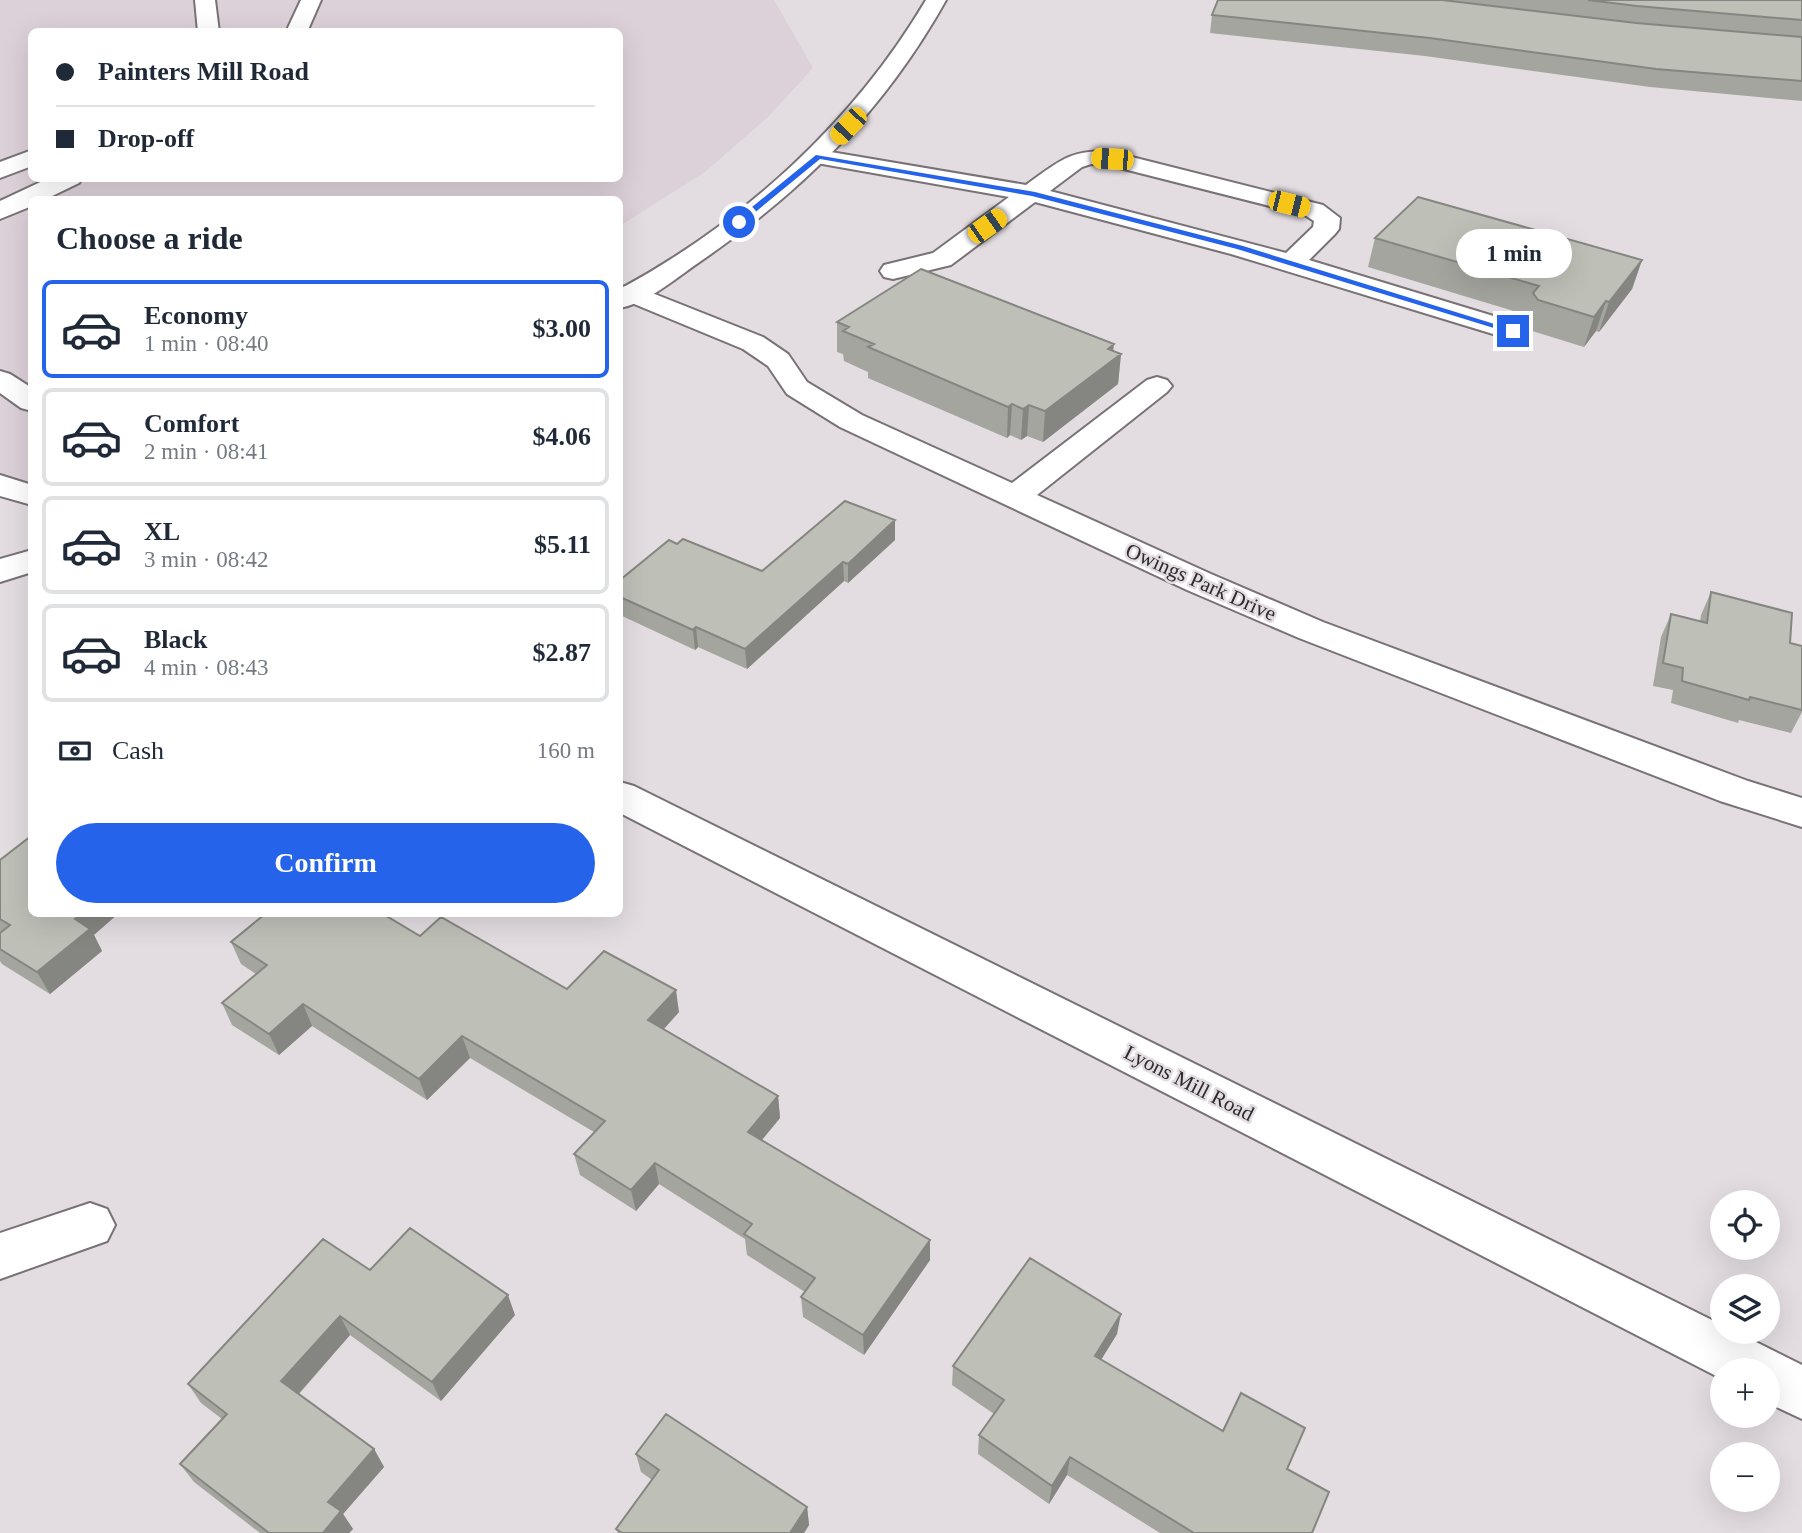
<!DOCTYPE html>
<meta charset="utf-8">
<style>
body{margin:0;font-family:"Times New Roman",serif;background:#f2f2f3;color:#1f2937;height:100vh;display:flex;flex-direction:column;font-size:26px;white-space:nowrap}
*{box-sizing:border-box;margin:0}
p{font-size:23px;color:#747a83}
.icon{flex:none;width:38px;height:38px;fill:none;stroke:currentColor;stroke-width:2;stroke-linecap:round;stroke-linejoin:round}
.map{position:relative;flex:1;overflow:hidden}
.drawer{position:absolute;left:28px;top:196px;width:595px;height:721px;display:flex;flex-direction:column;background:#fff;border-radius:10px;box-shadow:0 7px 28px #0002}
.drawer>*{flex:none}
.guide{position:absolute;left:28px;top:28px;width:595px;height:154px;border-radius:10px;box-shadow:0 7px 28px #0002;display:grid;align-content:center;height:154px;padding:0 28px;background:#fff}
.tools{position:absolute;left:1710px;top:1190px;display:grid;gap:14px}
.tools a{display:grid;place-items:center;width:70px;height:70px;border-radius:50%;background:#fff;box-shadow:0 7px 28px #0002;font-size:35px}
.end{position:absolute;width:32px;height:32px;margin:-16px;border:9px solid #2563eb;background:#fff;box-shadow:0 0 0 4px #fff}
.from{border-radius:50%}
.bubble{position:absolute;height:49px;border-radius:24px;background:#fff;box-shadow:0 7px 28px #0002;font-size:23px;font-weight:700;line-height:49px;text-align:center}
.car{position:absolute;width:21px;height:42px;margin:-21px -10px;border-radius:9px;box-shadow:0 0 5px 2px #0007;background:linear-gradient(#f5c518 24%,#345 0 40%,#f5c518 0 76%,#345 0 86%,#f5c518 0)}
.guide b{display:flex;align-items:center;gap:24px;height:66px;font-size:26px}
.guide b+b{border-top:2px solid #e0e1e3}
.guide i{width:18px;height:18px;background:#1f2937}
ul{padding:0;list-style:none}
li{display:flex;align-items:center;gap:21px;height:98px;margin:0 14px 10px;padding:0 14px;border:4px solid #e0e1e3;border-radius:10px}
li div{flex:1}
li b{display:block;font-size:26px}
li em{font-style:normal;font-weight:700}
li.selected{border-color:#2563eb}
li>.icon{width:63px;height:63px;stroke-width:1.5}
h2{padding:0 28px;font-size:32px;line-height:84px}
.pay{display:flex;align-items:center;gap:18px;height:77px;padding:0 28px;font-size:26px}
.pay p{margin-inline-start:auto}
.cta{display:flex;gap:14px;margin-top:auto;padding:14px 28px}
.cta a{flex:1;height:80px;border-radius:42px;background:#2563eb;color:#fff;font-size:28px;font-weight:700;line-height:80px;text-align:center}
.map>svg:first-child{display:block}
.built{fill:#dcd0d9;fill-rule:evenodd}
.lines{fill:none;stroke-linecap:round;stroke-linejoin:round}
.minor-casing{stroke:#787276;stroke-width:4}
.major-casing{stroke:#787276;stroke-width:4}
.minor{fill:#fff;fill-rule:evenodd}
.major{fill:#fff;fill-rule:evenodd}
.wall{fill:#a3a59e}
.shaded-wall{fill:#858681}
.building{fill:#bec0b8;stroke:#858681;stroke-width:2}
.route{fill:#2563eb}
.labels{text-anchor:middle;stroke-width:5;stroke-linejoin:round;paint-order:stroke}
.street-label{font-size:21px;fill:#2c2a2c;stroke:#e3dde2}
</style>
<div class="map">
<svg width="1802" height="1533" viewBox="0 0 1802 1533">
<rect width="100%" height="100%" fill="#e3dde2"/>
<path class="built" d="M0 0H774L813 68 768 117 705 172 620 226V200H32L31 483 0 493ZM32 32H620V178H32Z"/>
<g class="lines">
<defs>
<path id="minor" d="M195 0H215L219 32H198Z
M301 0H321L307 32H286Z
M32 150V166L0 178V162Z
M819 150 1026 185C1057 163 1071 148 1112 152L1323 205 1340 218 1339 229 1335 234 1309 260 1523 325 1527 331 1523 337 1513 339 1503 337 1231 254 1035 202 951 265 893 279 884 277 880 271 884 265 933 253 1009 197 811 162 807 157 811 152ZM1091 164 1112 166 1305 215 1314 221 1313 227 1286 253 1050 191 1082 167Z
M49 178H82L79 183 44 200H32V206L0 219V201Z
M632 285 763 337 788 354 807 382 862 415 1012 483 1147 380 1157 377 1167 380 1172 386 1167 392 1037 495 1211 574 1323 622 1748 781 1802 798V827L1720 801 1299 638 1187 590 840 427 787 394 768 366 743 349 622 299 620 295 622 287Z
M90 1203 107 1209 115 1225 107 1241 0 1279V1233Z"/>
<path id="major" d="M926 0H946C884 111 803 191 698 263 675 279 647 303 620 308V289C744 222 854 122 926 0Z
M0 371 10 374 32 388V411L21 408 0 393Z
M0 475 32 485V505L0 496Z
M32 550V572L0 582V559Z
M620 782 634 786 1722 1325V1332H1736L1802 1365V1419L1768 1403V1370H1722V1379L620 813Z"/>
</defs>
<use href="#minor" class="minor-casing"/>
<use href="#major" class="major-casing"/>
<use href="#minor" class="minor"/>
<use href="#major" class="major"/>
</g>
<path class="wall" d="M1218 0H1802V101L1650 87 1425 56 1210 33 1212 15Z
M1375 238 1642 260 1632 289 1599 332 1596 331 1584 347 1529 330 1524 323 1527 315 1368 267Z
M837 322 1113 351 1121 354 1118 384 1043 442 1027 436 1021 440 1010 435 1007 438 868 378V372L844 361 843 354 837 352Z
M895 520V540L848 583 844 581 747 669 698 647 695 650 620 615V580L677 544 762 571Z
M1711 592 1790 643 1802 646V712L1791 733 1739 720 1738 723 1671 703 1673 690 1653 686 1661 637 1671 614 1700 622 1701 615Z
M0 860 94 935 102 951 50 994 2 964 0 961Z
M420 936 567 989 679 1012 664 1029 778 1096 780 1118 762 1140 930 1240V1260L864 1355 803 1317 801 1297 805 1292 747 1255 745 1239 659 1184 636 1211 580 1175 574 1154 594 1132 470 1058 427 1100 312 1026 279 1055 232 1025 222 1003 256 974 241 964 231 942Z
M370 1270 515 1315 441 1401 350 1335 299 1394 374 1449 384 1467 343 1514 353 1529 349 1533H260L194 1482 180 1464 222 1419 201 1403 188 1384Z
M1117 1334 1101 1360 1287 1469 1312 1533H1160L1067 1475 1049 1504 978 1454 979 1435 994 1414 952 1385 953 1366Z
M636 1454 807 1507 809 1525 804 1533H618L616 1529 652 1480 641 1472Z"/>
<path class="shaded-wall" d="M1642 260 1632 289 1599 332 1609 302Z
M1606 301 1596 331 1584 347 1594 317Z
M1114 344 1112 361 1121 354 1118 384 1043 442 1045 411 1108 349Z
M1012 404 1010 435 1007 438 1008 407Z
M1029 405 1027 436 1021 440 1023 409Z
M895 520V540L848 583V564Z
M843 562 844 581 747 669 745 649Z
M696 627 698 647 695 650 693 630Z
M81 914H118L94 935 102 951 50 994 37 972 75 919Z
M676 990 679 1012 652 1042 648 1020Z
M303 1004 312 1026 279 1055 269 1034Z
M462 1036 470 1058 427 1100 419 1079Z
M778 1096 780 1118 751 1153 748 1132Z
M655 1163 659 1184 636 1211 631 1190Z
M930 1240V1260L864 1355 863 1335Z
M508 1295 515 1315 441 1401 432 1382Z
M1121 1314 1117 1334 1091 1376 1095 1356Z
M340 1316 350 1335 293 1400 281 1381Z
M374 1449 384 1467 343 1514 353 1529 349 1533H323L328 1502Z
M1070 1457 1067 1475 1049 1504 1052 1486Z
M807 1507 809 1525 804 1533H790Z"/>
<path class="building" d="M1218 0H1442L1636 23 1802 37V81L1656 69 1430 38 1212 15Z
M1588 0H1802V20L1637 6Z
M1418 197 1642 260 1609 302 1606 301 1594 317 1538 300 1533 293 1539 286 1375 238Z
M921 269 1114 344 1108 349 1121 354 1045 411 1029 405 1023 409 1012 404 1008 407 868 347 874 344 843 331 849 327 837 322Z
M845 501 895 520 848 564 843 562 745 649 696 627 693 630 620 597V580L669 540 677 544 683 539 762 571Z
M1711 592 1792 613 1790 643 1802 646V710L1750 697 1749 700 1682 681 1683 668 1663 663 1671 614 1707 623Z
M31 836 32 914H81L75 919 90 929 37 972 0 949V933L10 925 0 919V860Z
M265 914H383L420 936 441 917 567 989 604 951 676 990 648 1020 778 1096 748 1132 930 1240 863 1335 801 1297 815 1278 744 1234 752 1224 655 1163 631 1190 574 1154 605 1121 462 1036 419 1079 303 1004 269 1034 222 1003 267 965 231 942Z
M410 1228 508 1295 432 1382 340 1316 281 1381 374 1449 328 1502 341 1511 323 1533H269L180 1464 227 1414 188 1384 323 1239 370 1270Z
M1030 1258 1121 1314 1095 1356 1223 1431 1241 1393 1305 1428 1287 1469 1329 1492 1312 1533H1194L1070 1457 1052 1486 979 1435 1004 1400 953 1366Z
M666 1414 807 1507 790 1533H622L616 1529 659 1470 636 1454Z"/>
<path class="route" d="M816 155 1035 192 1243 246 1517 331 1510 333 1237 249 1032 196 820 159 742 223H736V220Z"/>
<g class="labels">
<g class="street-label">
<text transform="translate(1201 582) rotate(24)" y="7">Owings Park Drive</text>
<text transform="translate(1189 1083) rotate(27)" y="7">Lyons Mill Road</text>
</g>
</g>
</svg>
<div class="tools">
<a><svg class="icon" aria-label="locate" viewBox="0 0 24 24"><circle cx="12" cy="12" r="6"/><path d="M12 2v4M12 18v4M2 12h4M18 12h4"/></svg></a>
<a><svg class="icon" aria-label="layers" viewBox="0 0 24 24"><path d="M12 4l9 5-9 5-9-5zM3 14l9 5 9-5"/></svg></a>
<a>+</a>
<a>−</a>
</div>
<i class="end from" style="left:739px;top:222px"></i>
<i class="end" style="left:1513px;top:331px"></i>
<div class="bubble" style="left:1456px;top:229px;width:116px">1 min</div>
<i class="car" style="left:848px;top:126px;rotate:223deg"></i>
<i class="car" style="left:1112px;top:159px;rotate:274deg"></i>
<i class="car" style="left:1289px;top:204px;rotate:104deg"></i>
<i class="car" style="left:987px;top:226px;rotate:55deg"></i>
<div class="guide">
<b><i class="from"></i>Painters Mill Road</b>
<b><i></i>Drop-off</b>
</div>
<section class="drawer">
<h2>Choose a ride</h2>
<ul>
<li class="selected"><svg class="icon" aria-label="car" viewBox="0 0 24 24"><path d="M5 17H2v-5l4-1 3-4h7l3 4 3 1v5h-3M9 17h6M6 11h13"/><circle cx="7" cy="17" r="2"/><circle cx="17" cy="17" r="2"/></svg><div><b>Economy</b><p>1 min · 08:40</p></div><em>$3.00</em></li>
<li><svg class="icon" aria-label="car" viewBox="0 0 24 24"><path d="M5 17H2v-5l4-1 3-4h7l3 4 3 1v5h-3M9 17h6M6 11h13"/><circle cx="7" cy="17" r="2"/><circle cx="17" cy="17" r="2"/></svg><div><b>Comfort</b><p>2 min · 08:41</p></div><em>$4.06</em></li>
<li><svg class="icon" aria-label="car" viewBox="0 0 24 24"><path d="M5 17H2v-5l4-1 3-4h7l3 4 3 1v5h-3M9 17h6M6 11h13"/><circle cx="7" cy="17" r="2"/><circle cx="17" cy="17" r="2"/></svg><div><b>XL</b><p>3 min · 08:42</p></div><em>$5.11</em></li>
<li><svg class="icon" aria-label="car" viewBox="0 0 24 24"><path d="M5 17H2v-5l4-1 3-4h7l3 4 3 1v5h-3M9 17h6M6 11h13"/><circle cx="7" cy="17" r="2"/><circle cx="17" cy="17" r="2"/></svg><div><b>Black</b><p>4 min · 08:43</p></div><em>$2.87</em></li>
</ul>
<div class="pay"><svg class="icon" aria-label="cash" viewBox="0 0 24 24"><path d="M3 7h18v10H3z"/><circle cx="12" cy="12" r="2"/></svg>Cash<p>160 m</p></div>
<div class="cta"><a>Confirm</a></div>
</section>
</div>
